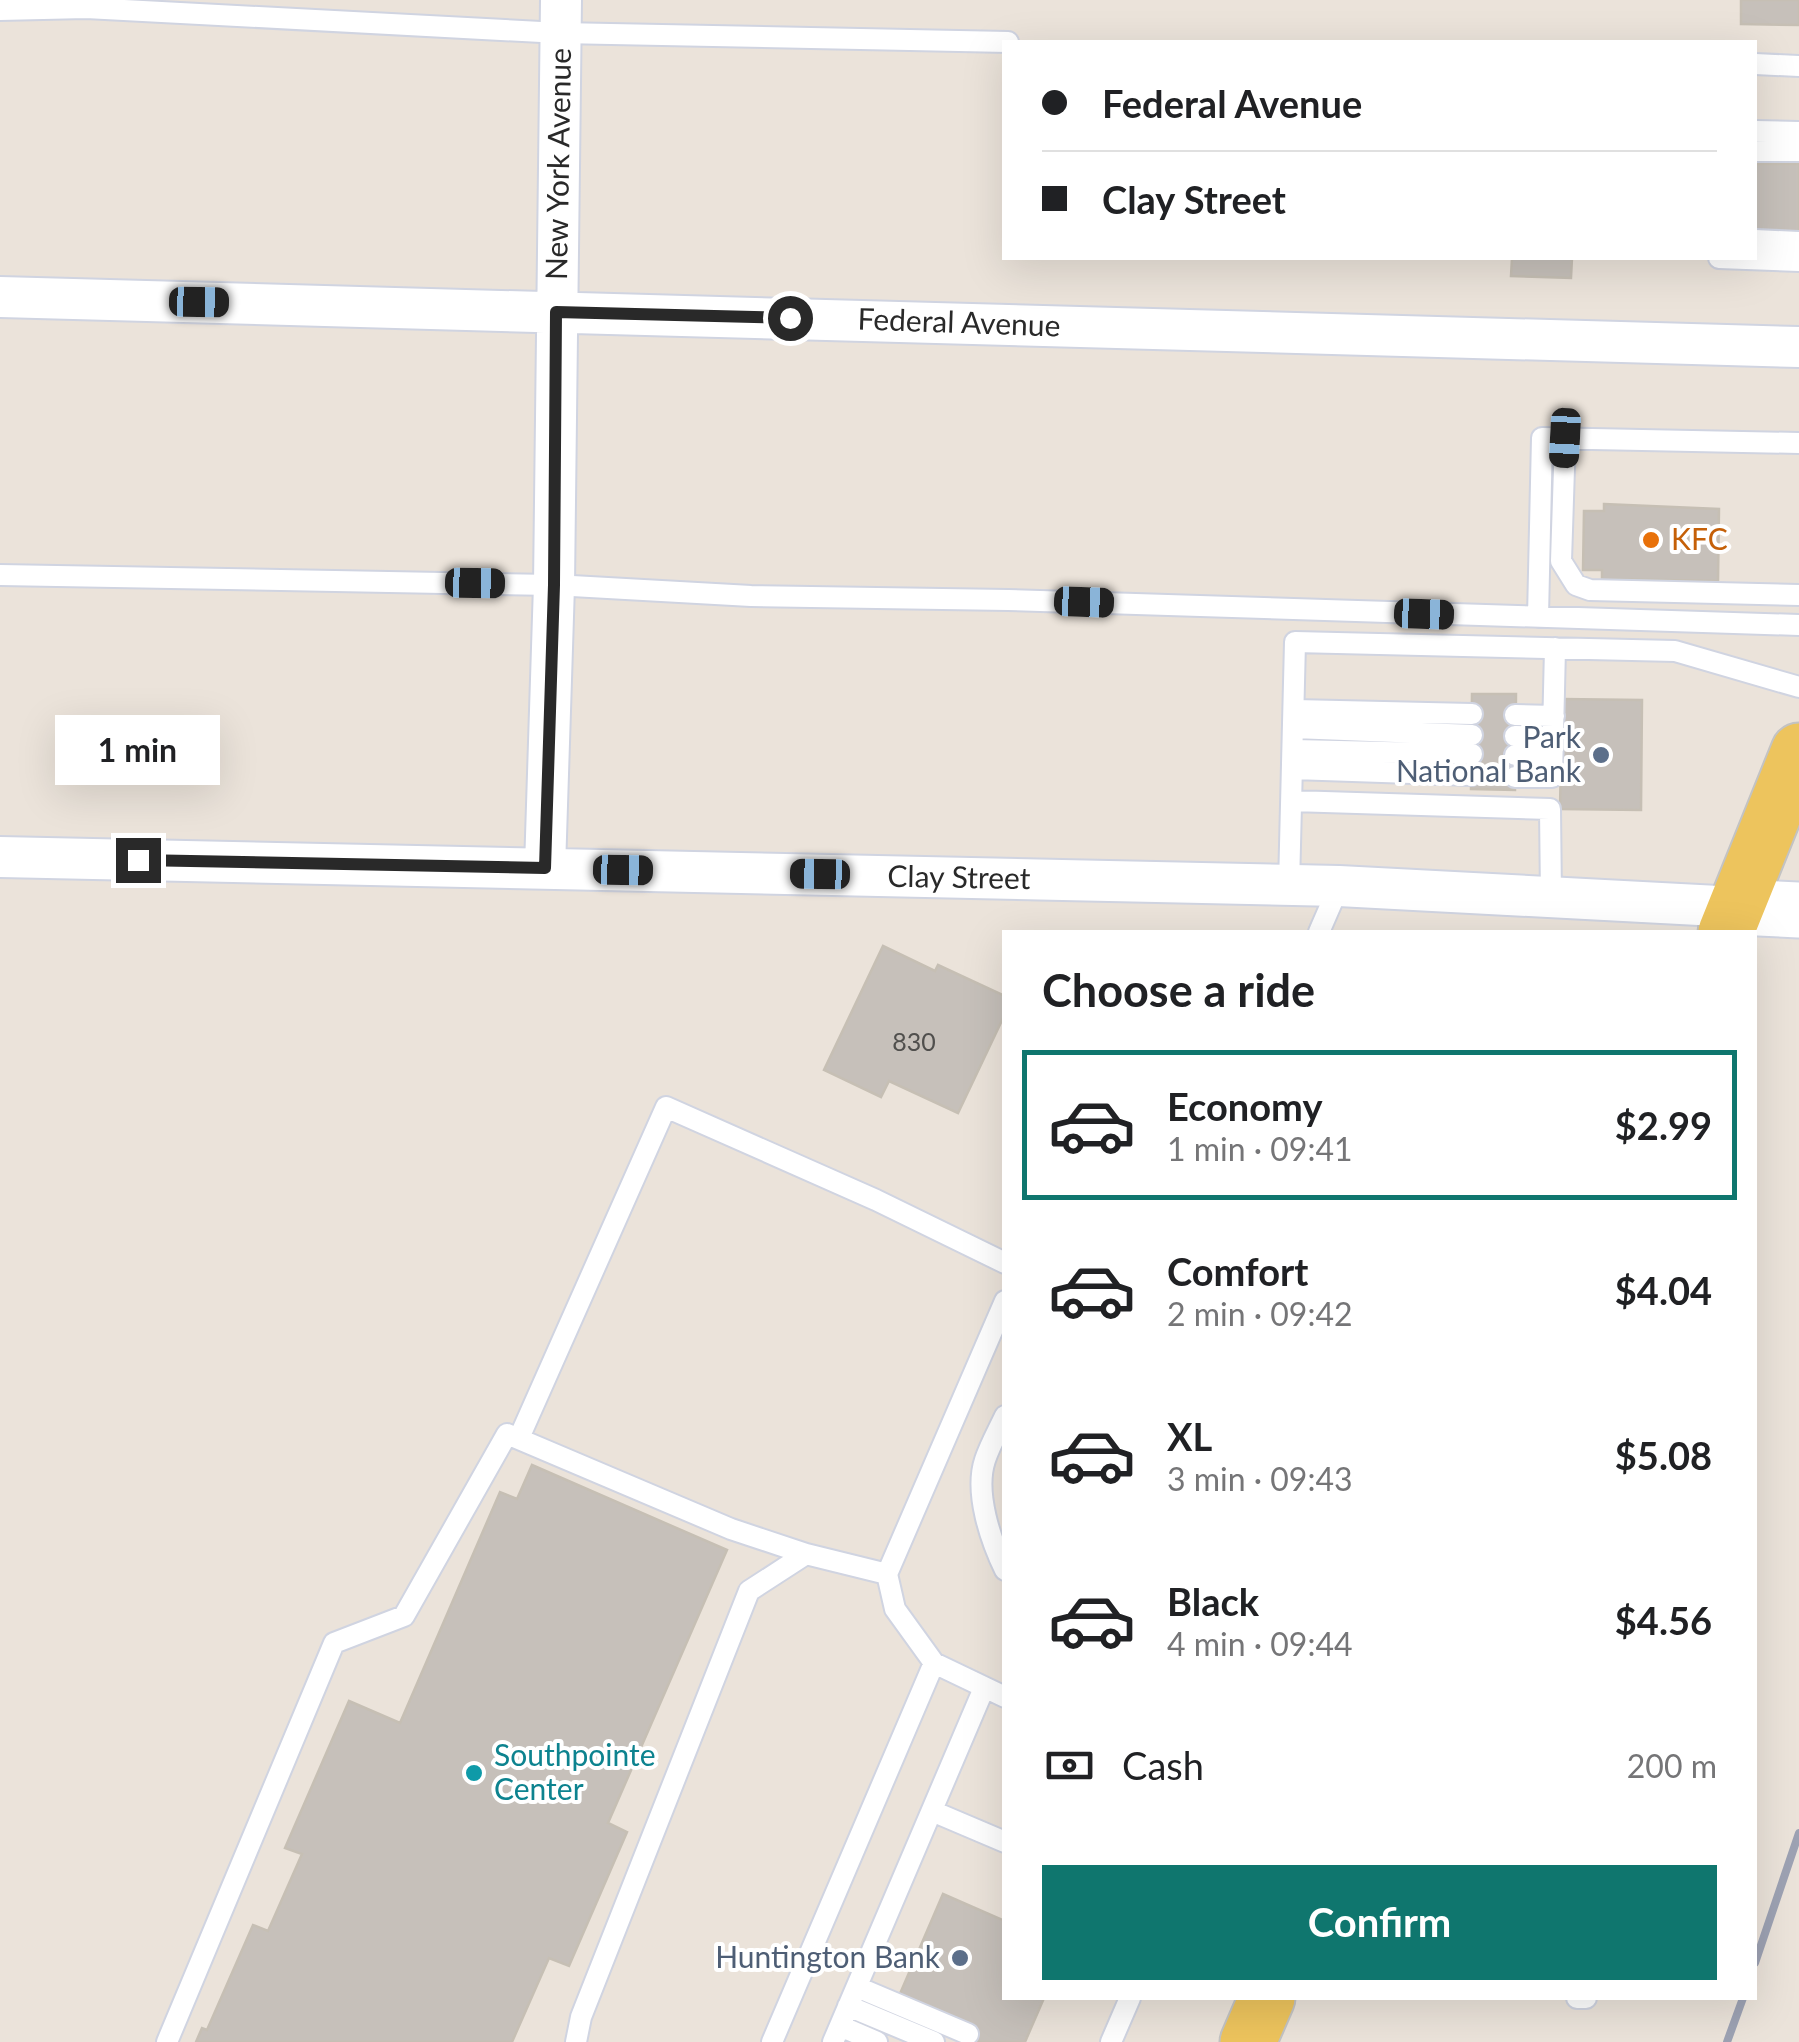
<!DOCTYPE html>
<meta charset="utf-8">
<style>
body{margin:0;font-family:Lato,sans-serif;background:#f2f2f2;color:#202124;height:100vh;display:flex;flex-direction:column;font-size:38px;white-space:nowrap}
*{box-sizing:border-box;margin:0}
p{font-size:32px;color:#757577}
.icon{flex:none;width:55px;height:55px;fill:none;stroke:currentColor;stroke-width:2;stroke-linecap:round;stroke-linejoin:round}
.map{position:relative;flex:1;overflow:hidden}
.side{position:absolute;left:1002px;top:930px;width:755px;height:1070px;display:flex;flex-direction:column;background:#fff;border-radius:0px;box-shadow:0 10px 40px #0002}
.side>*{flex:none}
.top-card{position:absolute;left:1002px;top:40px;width:755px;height:220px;border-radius:0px;box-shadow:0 10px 40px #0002;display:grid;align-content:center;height:220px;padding:0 40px;background:#fff}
.end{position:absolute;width:45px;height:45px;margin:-22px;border:12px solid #292929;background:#fff;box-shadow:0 0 0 5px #fff}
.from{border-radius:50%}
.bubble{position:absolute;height:70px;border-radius:0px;background:#fff;box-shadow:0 10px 40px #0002;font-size:32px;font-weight:700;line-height:70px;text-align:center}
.car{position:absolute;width:30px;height:60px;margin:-30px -15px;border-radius:12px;box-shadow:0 0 8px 2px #0007;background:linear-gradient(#222 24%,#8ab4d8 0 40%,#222 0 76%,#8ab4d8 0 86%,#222 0)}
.top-card b{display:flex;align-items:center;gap:35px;height:95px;font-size:38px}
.top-card b+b{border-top:2px solid #e0e0e0}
.top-card i{width:25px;height:25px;background:#202124}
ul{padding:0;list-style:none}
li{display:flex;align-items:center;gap:30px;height:150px;margin:0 20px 15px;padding:0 20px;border:5px solid transparent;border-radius:0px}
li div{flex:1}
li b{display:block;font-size:38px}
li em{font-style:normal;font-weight:700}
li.on{border-color:#0f766e}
li>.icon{width:90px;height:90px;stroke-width:1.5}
h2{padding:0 40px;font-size:45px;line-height:120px}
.pay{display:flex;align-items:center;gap:25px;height:110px;padding:0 40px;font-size:38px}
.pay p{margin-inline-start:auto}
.button{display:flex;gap:20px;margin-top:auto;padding:20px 40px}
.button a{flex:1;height:115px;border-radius:0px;background:#0f766e;color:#fff;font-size:40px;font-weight:700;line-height:115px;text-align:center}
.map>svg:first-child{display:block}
.building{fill:#c6c0ba;stroke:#c6bfb4;stroke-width:2.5}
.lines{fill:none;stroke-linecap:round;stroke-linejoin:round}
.lane-casing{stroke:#d0d4e1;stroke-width:24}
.street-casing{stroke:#d0d4e1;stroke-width:44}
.secondary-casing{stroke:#d0d4e1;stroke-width:59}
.primary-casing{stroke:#c3c3c3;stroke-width:59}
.lane{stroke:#fff;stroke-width:20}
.street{stroke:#fff;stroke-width:40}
.secondary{stroke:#fff;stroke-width:55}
.primary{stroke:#edc45d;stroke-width:55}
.rail{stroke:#9da2b3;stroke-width:8}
.route{stroke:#292929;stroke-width:12}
.food-dot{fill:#e8710a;stroke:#fff;stroke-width:4}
.service-dot{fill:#5c6f8a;stroke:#fff;stroke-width:4}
.culture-dot{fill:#0f9aa8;stroke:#fff;stroke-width:4}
.labels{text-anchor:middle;stroke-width:8;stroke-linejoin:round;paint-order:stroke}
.number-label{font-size:25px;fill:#504f4d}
.street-label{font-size:30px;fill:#292929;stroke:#fff}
.food-label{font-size:30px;fill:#c56008;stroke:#fff;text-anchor:start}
.service-label{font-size:30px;fill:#4e5e75;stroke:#fff;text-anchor:end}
.culture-label{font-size:30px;fill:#0d838f;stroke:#fff;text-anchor:start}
</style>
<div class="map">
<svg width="1799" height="2042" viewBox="0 0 1799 2042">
<rect width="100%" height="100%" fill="#ebe3da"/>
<path class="building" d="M1741 0H1799V25L1741 24Z
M1756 164H1799V235L1755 234Z
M1512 258H1572L1571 278 1511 276Z
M1604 504 1719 509 1718 581 1602 579V570H1583L1584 511H1604Z
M1472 694H1516L1515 790 1471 789Z
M1562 699 1642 700 1641 810 1560 809Z
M883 946 935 971 938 965 1005 996V1014L958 1113 889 1081 881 1097 824 1070Z
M532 1465 727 1550 608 1823 627 1832 569 1966 549 1958 512 2042H196L202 2028 207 2030 253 1925 268 1931 302 1854 285 1848 349 1701 400 1723 500 1492 517 1499Z
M943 1894 1005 1921V1998H1044L1025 2042H964L899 1996Z"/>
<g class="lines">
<defs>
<path id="lane" d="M0 10 86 8 560 33 1008 42
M1755 64 1799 66
M1755 131 1799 132
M1755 151H1799
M1755 240 1799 242
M1719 258 1799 261
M1565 438 1561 561 1576 585 1590 590 1799 595
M0 575 554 585 751 596 1008 600 1799 625
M1538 617 1542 438 1799 443
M1295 710 1472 714
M1515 715 1554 716
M1294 728 1472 735
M1515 736 1553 737
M1294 750 1472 754
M1515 755H1552
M1293 769 1471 775
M1515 777H1552L1555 648
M1292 801 1550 809 1551 897
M1289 886 1295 642 1675 651 1799 687
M1319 932 1339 886
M1005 1301 887 1574 895 1609 934 1663 1005 1697
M1005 1416C998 1431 990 1445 985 1460 974 1493 991 1541 1005 1570
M519 1438 666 1107 876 1200 1005 1263
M932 1811 1005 1842
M857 1987 968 2034
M1577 1998H1586
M848 2006 934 2042
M840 2026 877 2042
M167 2042 334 1643 404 1616 507 1434 731 1529 806 1554
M576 2042 581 2017 749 1591 806 1554 887 1574
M772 2042 934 1663
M833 2042 984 1688
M1111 2042 1130 1998"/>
<path id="street" d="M0 297 1799 347
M0 857 1339 886 1737 907
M545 868 554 585 561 0"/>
<path id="secondary" d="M1737 907 1799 910"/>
<path id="primary" d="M1726 932 1799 751
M1248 2042 1267 1998"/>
</defs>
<use href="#lane" class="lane-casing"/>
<use href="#street" class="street-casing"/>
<use href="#secondary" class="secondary-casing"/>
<use href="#primary" class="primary-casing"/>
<use href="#lane" class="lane"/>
<use href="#street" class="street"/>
<use href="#secondary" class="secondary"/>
<use href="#primary" class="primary"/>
<path class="rail" d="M1755 1963 1799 1833
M1727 2042 1743 1998"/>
</g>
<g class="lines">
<path class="route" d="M138 860 545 868 554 585 556 312 790 318"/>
</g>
<circle class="food-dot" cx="1651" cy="540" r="10"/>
<g class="service-dot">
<circle cx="1601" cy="755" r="10"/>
<circle cx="960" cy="1958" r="10"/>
</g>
<circle class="culture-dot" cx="474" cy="1773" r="10"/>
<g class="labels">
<g class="number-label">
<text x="914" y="1051">830</text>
</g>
<g class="street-label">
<text transform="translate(559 164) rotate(-89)" y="10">New York Avenue</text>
<text transform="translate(959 323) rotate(2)" y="10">Federal Avenue</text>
<text transform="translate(959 878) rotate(1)" y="10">Clay Street</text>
</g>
<g class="food-label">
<text x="1671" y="550">KFC</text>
</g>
<g class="service-label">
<text x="1581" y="748">Park<tspan x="1581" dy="34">National Bank</tspan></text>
<text x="940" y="1968">Huntington Bank</text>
</g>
<g class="culture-label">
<text x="494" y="1766">Southpointe<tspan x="494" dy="34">Center</tspan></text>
</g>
</g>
</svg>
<i class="end from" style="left:790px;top:318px"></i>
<i class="end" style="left:138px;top:860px"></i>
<div class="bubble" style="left:55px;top:715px;width:165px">1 min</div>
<i class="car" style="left:199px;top:302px;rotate:91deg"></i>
<i class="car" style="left:1565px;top:438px;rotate:183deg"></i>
<i class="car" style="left:475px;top:583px;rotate:91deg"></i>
<i class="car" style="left:1084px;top:602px;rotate:92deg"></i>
<i class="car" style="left:1424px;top:614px;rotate:92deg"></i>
<i class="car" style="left:623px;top:870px;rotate:91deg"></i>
<i class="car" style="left:820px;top:874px;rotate:271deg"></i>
<div class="top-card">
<b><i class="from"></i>Federal Avenue</b>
<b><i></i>Clay Street</b>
</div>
<section class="side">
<h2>Choose a ride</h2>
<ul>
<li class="on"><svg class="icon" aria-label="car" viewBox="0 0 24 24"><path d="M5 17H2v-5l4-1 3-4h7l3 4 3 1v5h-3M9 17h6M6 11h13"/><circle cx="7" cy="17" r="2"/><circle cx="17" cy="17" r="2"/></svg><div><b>Economy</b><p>1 min · 09:41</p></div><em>$2.99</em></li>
<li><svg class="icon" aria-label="car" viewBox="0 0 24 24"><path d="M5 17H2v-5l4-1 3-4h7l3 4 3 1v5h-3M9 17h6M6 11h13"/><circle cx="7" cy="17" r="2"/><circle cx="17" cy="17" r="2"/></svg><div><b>Comfort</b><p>2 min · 09:42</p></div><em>$4.04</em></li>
<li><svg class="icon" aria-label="car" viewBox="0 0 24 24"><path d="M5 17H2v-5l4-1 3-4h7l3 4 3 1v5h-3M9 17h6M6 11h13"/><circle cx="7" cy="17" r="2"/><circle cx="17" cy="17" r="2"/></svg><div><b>XL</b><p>3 min · 09:43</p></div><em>$5.08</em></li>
<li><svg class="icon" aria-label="car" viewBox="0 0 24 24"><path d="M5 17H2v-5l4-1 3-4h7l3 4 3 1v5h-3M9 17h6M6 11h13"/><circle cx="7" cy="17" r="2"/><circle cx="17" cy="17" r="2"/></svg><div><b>Black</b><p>4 min · 09:44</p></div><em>$4.56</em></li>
</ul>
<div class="pay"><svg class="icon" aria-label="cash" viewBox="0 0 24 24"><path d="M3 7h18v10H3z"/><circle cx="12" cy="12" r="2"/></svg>Cash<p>200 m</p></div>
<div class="button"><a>Confirm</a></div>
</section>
</div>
